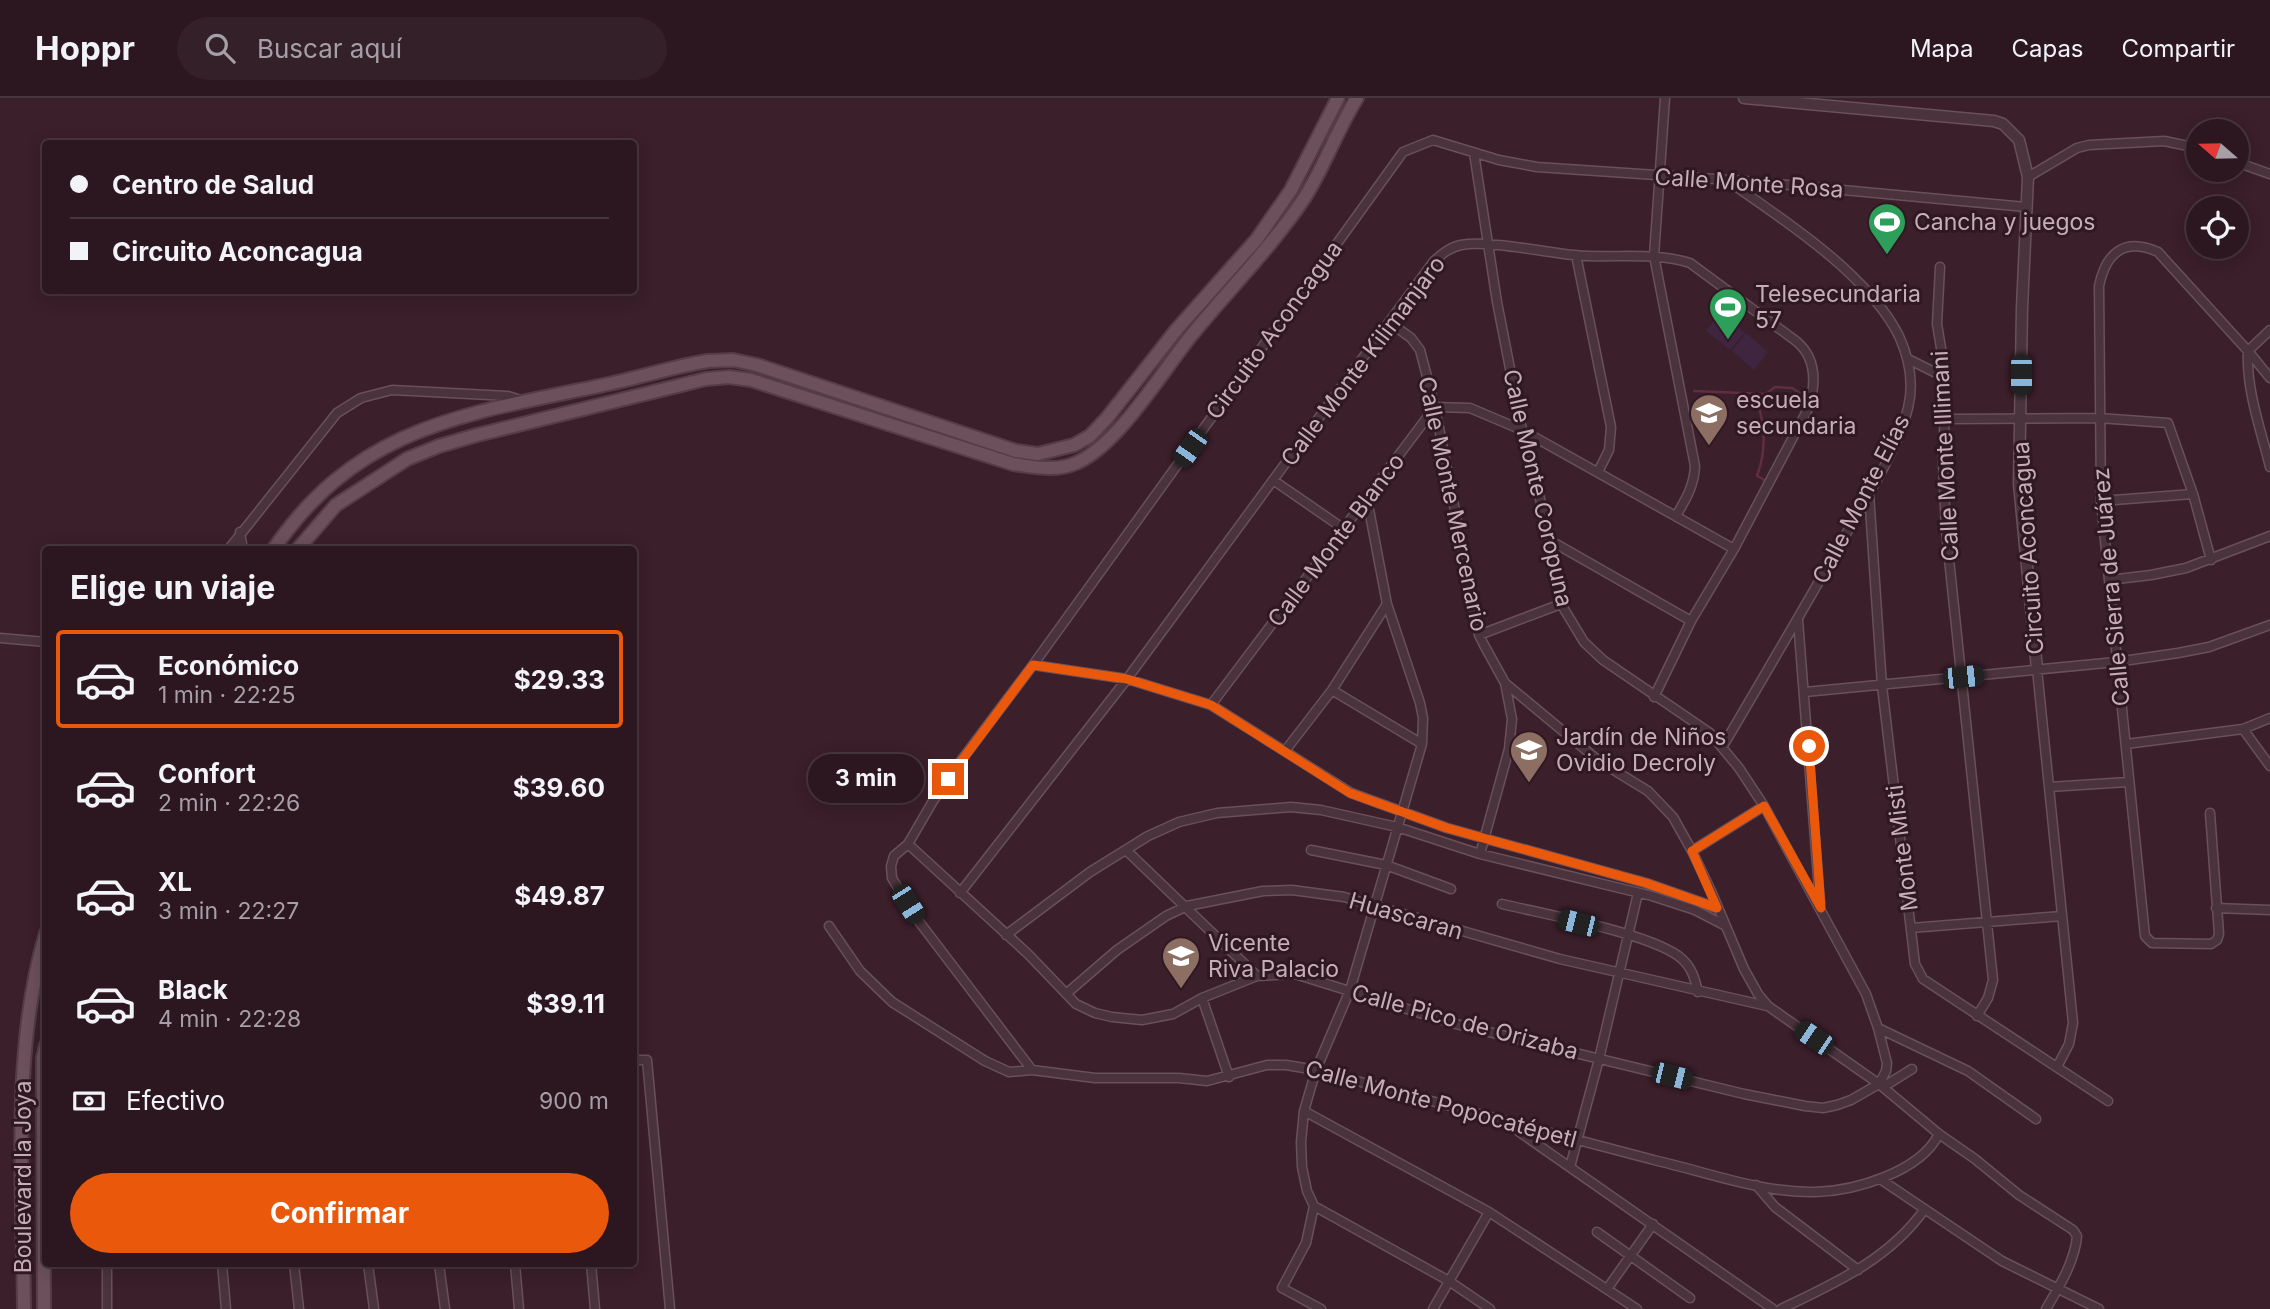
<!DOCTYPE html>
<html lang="es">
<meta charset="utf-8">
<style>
body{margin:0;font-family:Inter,sans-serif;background:#342029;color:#f1f3f6;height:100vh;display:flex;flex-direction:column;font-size:26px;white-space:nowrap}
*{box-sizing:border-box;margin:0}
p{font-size:23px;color:#a69fa5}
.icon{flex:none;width:38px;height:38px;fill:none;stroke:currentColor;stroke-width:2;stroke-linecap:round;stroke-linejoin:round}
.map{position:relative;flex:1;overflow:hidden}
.side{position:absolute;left:42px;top:448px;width:595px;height:721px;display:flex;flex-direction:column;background:#2c1720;border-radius:7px;box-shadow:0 4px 18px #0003,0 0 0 2px #48363e}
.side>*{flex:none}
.guide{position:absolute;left:42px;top:42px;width:595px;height:154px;border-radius:7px;box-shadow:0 4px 18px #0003,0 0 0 2px #48363e;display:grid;align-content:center;height:154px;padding:0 28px;background:#2c1720}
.needle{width:46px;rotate:290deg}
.fabs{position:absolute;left:2186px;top:21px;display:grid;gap:14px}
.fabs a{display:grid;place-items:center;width:63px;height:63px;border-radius:50%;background:#2c1720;box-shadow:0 4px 18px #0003,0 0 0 2px #48363e;font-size:35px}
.end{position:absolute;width:32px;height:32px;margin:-16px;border:9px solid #ea580c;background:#fff;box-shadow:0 0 0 4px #fff}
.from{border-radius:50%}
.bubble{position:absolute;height:49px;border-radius:24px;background:#2c1720;box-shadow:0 4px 18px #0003,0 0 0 2px #48363e;font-size:23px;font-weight:700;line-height:49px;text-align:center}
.car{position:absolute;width:21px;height:42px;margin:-21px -10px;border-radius:9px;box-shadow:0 0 5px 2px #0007;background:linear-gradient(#222 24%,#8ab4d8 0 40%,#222 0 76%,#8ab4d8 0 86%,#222 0)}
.guide b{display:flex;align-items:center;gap:24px;height:66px;font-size:26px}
.guide b+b{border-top:2px solid #48363e}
.guide i{width:18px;height:18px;background:#f1f3f6}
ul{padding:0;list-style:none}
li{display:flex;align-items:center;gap:21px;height:98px;margin:0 14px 10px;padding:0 14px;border:4px solid transparent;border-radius:7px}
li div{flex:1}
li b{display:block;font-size:26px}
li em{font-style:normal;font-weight:700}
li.selected{border-color:#ea580c}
li>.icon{width:63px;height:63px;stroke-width:1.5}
h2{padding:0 28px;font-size:32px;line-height:84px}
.pay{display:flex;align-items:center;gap:18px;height:77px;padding:0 28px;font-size:26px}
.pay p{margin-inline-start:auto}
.action{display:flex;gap:14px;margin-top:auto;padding:14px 28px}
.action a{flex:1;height:80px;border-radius:42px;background:#ea580c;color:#fff;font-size:28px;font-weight:700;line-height:80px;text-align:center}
header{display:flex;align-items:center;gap:42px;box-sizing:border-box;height:98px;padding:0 35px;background:#2c1720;border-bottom:2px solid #48363e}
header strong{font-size:33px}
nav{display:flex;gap:38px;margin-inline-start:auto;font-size:24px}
.search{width:490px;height:63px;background:#342029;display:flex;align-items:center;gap:18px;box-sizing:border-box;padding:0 24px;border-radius:38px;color:#a69fa5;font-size:26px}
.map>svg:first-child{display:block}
.green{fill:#3f253f}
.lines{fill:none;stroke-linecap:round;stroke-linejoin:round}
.stream{stroke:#602e42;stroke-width:2.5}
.minor-casing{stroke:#69505a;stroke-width:11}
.tertiary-casing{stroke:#69505a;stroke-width:13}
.primary-casing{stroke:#553c46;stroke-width:16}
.minor{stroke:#4b333d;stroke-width:8}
.tertiary{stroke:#4b333d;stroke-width:10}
.primary{stroke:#6c505c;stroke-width:12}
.route{stroke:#ea580c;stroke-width:9}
.labels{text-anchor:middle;stroke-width:6;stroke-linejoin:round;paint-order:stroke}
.street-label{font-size:23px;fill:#c8adb7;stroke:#301822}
.poi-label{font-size:23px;fill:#c8adb7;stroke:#301822;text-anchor:start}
</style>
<header>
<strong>Hoppr</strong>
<div class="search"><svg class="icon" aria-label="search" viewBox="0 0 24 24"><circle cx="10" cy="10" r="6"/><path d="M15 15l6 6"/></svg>Buscar aquí</div>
<nav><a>Mapa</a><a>Capas</a><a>Compartir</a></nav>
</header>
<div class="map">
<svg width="2270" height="1211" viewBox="0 0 2270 1211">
<rect width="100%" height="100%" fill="#3b1f2b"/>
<path class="green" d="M1720 216 1745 234 1730 252 1706 233Z
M1746 235 1768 254 1754 272 1732 253Z"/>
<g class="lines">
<path class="stream" d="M1694 293 1766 296 1775 289 1792 290 1803 297 1808 293
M1755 295C1764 324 1768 348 1757 378L1763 381 1765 385"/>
<defs>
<path id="minor" d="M1665 0 1654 158 1695 368C1694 388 1686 401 1676 418
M2236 64 2270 76
M2028 79 2077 50 2089 47 2164 43 2198 50
M1576 157 1611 329 1609 352 1598 374
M1940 169 1937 226 1946 280 1943 364 1946 432 1993 882 1988 900 1977 918
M1389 224 1411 240 1420 252 1435 309 1479 537 1484 547 1505 585 1599 663 1648 693 1673 719 1692 753 1711 793 1744 871 1758 896 1768 908 1879 986 1939 1036 1975 1061 2019 1097 2073 1132 2077 1138C2075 1163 2059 1189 2046 1211
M2270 232 2248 253C2246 292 2261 332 2270 369
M1908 261 1946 280
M1946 321 2099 320 2168 325 2193 396 2211 462
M1273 382 1344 431
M1869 395 1882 588 1915 866 1923 881 2108 1003
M2101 403 2193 396
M240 434 243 452
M1551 443 1691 523
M228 452 337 315 361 300 392 292 508 298 524 303
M2109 482 2151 477 2186 470 2270 438
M1798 522 1820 805
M1479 537 1561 506
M0 540 46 544
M1033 567 1127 581 1211 607 1351 695 1447 730 1646 785 1717 810
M2037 571 2073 925 2069 946 2057 969
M1332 592 1422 646
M1805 594 2116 564 2178 555 2209 549 2270 527
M1211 607 1435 309 1470 310 1522 332 1734 451
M2243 631 2270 668
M2126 646 2243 631 2270 620
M1723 648C1766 575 1809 502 1850 429 1870 394 1899 348 1908 310 1914 286 1909 260 1899 238 1868 176 1784 122 1728 83
M1285 653 1332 592 1387 506
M2049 689 2128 684
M2210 715 2219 836 2217 842 2211 846 2152 845 2145 838 2101 403 2099 188C2106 155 2124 139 2158 154L2248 253 2270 280
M908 746 1028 856 1076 906 1095 915 1112 919 1142 922 1173 916 1202 900 1257 878 1295 876 1452 925 1744 996 1805 1008 1823 1010 1837 1007 1851 1002 1879 986 1886 973 1887 965 1878 930 1866 896 1764 708 1739 670 1710 635 1603 562 1584 544 1561 506 1551 443 1522 332 1497 204 1474 55
M1126 752 1257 878
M1311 752 1386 767 1451 791
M1692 753 1764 708
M1480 756 1509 651 1512 621 1505 585
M960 795 1127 581 1434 163C1442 156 1450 149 1461 147 1488 142 1543 154 1573 157 1612 161 1652 153 1690 165L1796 243C1817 260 1816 285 1809 309L1734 451 1691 523 1654 599
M1502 806C1543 816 1655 836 1682 861 1692 870 1695 881 1698 894
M2216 810 2270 812
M829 828 860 873 892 904 985 963 1009 974 1032 972 1095 980H1179L1207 983 1267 967H1286L1316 972C1429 1002 1541 1033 1654 1062 1706 1074 1761 1095 1815 1094 1855 1093 1920 1074 1939 1036
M1911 830 2062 818
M1006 837 1090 774 1148 738 1179 724 1217 715 1291 709 1321 712 1397 729 1480 756 1652 798 1695 812 1724 827
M1066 896 1117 852 1166 818 1187 808 1263 793 1292 792 1344 799 1560 861 1767 908
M1202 900 1229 979
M1878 930 1968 973 2036 1021
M634 962H647L670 1211
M1032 972 917 821 892 780 891 768 894 758 908 746 933 703 963 660 1033 567 1403 54 1433 42 1499 62 1537 69 1745 83 2026 109
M1883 989 1912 971
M1304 1013 1489 1114 1637 1211
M1508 1026 1773 1211
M1570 1069 1599 961 1638 795
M1880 1081 2002 1163 2099 1211
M1756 1087 1775 1109 1858 1172
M1314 1108 1449 1183 1490 1211
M1597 1134 1690 1200
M107 1166V1211
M222 1166 226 1211
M294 1166 299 1211
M368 1166 374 1211
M439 1166 445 1211
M515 1166 519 1211
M591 1166 595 1211
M1607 1191 1653 1126
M1321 1211 1282 1190 1306 1145 1314 1108 1307 1093 1302 1069 1301 1044 1304 1013 1316 972 1350 892 1422 646 1423 620 1420 605 1387 506 1367 401
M1433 1211 1489 1114
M1781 1211C1835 1185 1888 1162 1924 1112"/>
<path id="tertiary" d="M1744 0 1994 23 2003 26 2019 42 2028 79 2022 210 2019 386 2037 571"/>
<path id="primary" d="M273 452C356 330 460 317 594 289 632 282 670 269 708 263L733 262 757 267 1016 353 1038 356 1074 347 1090 338 1107 320 1177 231 1257 141 1291 92 1338 0
M297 452 336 407 407 361 439 348 477 337 706 281 729 279 751 282 1013 366C1034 369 1056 374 1076 365 1117 348 1162 274 1190 239 1228 192 1271 150 1305 99 1325 67 1337 32 1357 0
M24 1211C23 1089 11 952 46 835
M44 1211 43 960 46 947"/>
</defs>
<use href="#minor" class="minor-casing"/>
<use href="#tertiary" class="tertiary-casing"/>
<use href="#primary" class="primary-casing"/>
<use href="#minor" class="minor"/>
<use href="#tertiary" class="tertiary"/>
<use href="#primary" class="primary"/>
</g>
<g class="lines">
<path class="route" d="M948 681 1033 567 1127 581 1211 607 1350 695 1447 730 1646 785 1717 810 1692 753 1764 708 1821 810 1809 648"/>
</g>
<defs>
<symbol id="stadium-pin" viewBox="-11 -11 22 30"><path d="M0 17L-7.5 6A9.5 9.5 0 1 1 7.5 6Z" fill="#2e9e5b" stroke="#301822"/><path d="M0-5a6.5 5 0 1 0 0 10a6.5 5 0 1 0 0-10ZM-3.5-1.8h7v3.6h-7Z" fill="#fff"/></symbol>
<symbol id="school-pin" viewBox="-11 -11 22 30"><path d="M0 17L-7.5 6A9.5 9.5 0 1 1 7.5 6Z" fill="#8d6e63" stroke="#301822"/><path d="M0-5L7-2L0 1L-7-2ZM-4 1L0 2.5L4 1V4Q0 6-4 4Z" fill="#fff"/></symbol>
</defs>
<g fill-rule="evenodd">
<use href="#stadium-pin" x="1865" y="102" width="44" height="60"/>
<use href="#stadium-pin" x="1706" y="187" width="44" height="60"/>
<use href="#school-pin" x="1687" y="293" width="44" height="60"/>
<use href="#school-pin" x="1507" y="630" width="44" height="60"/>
<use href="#school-pin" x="1159" y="836" width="44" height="60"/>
</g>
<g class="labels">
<g class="street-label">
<text transform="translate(1749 85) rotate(4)" y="8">Calle Monte Rosa</text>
<text transform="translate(1274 232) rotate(-54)" y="8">Circuito Aconcagua</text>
<text transform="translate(1363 263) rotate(-53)" y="8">Calle Monte Kilimanjaro</text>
<text transform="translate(1945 358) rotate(-93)" y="8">Calle Monte Illimani</text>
<text transform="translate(1538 390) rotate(77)" y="8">Calle Monte Coropuna</text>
<text transform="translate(1861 401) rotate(-63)" y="8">Calle Monte Elías</text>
<text transform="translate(1453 406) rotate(78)" y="8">Calle Monte Mercenario</text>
<text transform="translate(1336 442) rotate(-53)" y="8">Calle Monte Blanco</text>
<text transform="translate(2028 450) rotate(-94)" y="8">Circuito Aconcagua</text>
<text transform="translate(2111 489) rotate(-95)" y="8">Calle Sierra de Juárez</text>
<text transform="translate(1902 750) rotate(-97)" y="8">Monte Misti</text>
<text transform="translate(1406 818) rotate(16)" y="8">Huascaran</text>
<text transform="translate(1465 924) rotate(15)" y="8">Calle Pico de Orizaba</text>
<text transform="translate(1441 1006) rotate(15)" y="8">Calle Monte Popocatépetl</text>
<text transform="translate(23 1079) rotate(-90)" y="8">Boulevard la Joya</text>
</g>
<g class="poi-label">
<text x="1914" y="132">Cancha y juegos</text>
<text x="1755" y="204">Telesecundaria<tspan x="1755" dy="26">57</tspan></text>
<text x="1736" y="310">escuela<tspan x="1736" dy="26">secundaria</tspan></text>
<text x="1556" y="647">Jardín de Niños<tspan x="1556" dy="26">Ovidio Decroly</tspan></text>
<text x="1208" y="853">Vicente<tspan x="1208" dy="26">Riva Palacio</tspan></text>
</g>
</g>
</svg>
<div class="fabs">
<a><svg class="needle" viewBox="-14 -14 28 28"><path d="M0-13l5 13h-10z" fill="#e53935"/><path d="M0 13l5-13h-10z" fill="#a69fa5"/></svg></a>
<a><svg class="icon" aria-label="locate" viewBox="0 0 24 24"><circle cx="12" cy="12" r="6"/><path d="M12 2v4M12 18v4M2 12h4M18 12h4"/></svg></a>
</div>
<i class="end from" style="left:1809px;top:648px"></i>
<i class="end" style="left:948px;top:681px"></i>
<div class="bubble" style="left:808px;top:656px;width:116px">3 min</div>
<i class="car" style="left:2021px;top:277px;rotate:180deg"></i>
<i class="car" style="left:1190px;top:350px;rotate:215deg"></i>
<i class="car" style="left:1963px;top:579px;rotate:84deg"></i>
<i class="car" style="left:908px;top:806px;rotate:148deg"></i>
<i class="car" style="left:1578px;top:825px;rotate:284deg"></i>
<i class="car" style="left:1814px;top:940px;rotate:304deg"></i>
<i class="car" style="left:1672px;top:978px;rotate:104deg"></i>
<div class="guide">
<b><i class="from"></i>Centro de Salud</b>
<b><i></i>Circuito Aconcagua</b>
</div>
<section class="side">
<h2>Elige un viaje</h2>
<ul>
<li class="selected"><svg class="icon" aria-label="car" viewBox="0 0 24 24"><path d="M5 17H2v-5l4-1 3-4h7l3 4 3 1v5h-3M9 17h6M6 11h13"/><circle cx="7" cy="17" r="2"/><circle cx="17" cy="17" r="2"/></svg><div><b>Económico</b><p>1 min · 22:25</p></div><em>$29.33</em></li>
<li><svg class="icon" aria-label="car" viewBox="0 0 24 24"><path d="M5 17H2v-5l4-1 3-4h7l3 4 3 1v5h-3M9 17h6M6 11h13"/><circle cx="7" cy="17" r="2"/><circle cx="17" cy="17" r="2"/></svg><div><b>Confort</b><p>2 min · 22:26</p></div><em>$39.60</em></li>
<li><svg class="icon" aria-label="car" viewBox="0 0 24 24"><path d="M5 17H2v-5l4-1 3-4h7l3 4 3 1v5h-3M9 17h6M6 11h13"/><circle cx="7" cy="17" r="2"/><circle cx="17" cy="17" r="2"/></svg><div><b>XL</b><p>3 min · 22:27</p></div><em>$49.87</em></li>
<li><svg class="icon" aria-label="car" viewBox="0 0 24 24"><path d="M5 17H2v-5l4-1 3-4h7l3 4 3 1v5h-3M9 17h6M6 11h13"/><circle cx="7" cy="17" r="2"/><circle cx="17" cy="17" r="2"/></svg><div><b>Black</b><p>4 min · 22:28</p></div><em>$39.11</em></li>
</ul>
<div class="pay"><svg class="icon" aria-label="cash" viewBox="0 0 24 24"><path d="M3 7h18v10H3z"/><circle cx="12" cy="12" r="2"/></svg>Efectivo<p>900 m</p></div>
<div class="action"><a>Confirmar</a></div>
</section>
</div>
